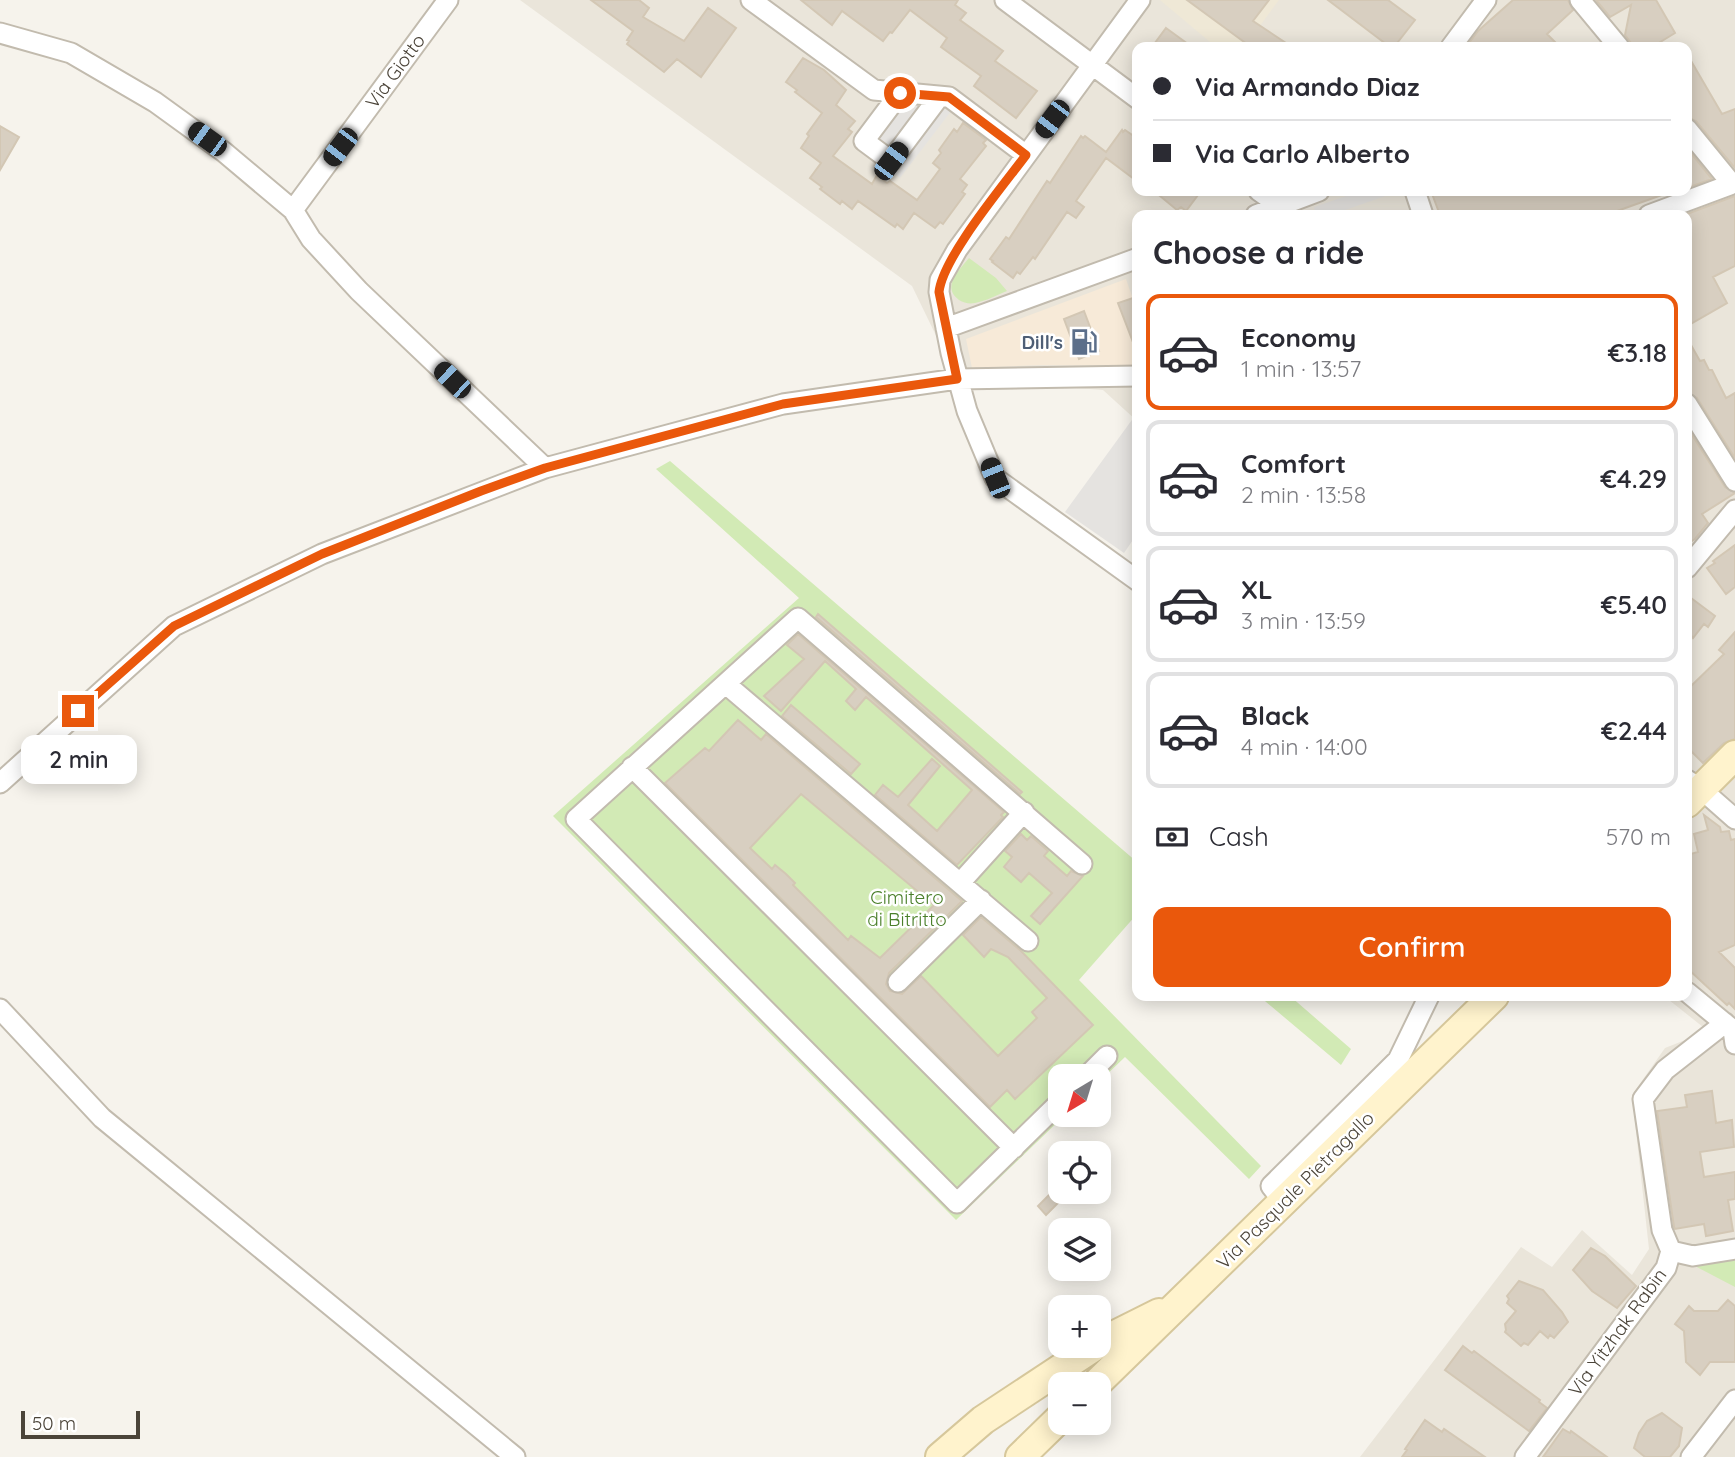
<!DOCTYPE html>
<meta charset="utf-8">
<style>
body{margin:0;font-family:Quicksand,sans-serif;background:#f2f2f3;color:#2b2b33;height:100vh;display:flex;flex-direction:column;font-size:26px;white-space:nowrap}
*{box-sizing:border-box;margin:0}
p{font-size:23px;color:#7c7c81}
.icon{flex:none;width:38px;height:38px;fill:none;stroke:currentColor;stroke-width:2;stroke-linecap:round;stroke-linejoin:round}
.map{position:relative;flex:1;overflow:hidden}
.drawer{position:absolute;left:1132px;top:210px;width:560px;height:791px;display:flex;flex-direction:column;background:#fff;border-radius:14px;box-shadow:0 4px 18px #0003}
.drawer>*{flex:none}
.banner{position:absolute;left:1132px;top:42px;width:560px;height:154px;border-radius:14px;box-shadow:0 4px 18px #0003;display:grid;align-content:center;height:154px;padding:0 21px;background:#fff}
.needle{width:46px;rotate:218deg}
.controls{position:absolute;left:1048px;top:1064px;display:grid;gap:14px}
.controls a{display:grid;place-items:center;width:63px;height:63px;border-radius:14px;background:#fff;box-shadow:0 4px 18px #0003;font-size:35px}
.scale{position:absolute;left:21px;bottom:18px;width:119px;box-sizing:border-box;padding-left:7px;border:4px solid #4b4439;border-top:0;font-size:19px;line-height:24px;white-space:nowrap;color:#4b4439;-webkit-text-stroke:5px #fff;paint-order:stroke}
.end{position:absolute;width:32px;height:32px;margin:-16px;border:9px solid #ea580c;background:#fff;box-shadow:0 0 0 4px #fff}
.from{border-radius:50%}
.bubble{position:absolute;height:49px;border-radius:14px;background:#fff;box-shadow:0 4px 18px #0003;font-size:23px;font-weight:600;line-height:49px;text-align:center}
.car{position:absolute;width:21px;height:42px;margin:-21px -10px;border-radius:9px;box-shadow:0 0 5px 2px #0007;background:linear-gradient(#222 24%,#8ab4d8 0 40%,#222 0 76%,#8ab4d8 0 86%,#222 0)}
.banner b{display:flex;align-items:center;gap:24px;height:66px;font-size:26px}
.banner b+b{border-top:2px solid #e1e1e2}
.banner i{width:18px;height:18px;background:#2b2b33}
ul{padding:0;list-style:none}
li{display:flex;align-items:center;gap:21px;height:116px;margin:0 14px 10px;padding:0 7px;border:4px solid #e1e1e2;border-radius:14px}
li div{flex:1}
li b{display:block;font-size:26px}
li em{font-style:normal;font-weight:600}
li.current{border-color:#ea580c}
li>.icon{width:63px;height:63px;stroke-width:1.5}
h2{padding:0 21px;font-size:32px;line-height:84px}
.pay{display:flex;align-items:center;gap:18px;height:77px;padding:0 21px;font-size:26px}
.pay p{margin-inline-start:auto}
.button{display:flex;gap:14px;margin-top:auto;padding:14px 21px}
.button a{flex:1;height:80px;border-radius:14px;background:#ea580c;color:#fff;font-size:28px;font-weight:600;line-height:80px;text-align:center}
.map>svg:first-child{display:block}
.residential{fill:#eae5da;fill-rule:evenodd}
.commercial{fill:#f7ead8}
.education{fill:#efe8d6}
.green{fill:#d2eab5}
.parking{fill:#e5e3e0}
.building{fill:#d8cfc1;stroke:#d3c7b4;stroke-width:2;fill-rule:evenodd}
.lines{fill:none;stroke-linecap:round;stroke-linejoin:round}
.street-casing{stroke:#c2bbae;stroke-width:23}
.secondary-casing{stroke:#d6c79b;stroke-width:32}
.street{stroke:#fff;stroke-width:19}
.secondary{stroke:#fff3cd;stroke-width:28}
.route{stroke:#ea580c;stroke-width:9}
.labels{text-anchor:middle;stroke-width:5;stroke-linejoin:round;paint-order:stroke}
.street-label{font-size:19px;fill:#4b4439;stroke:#fff}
.service-label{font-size:19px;font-weight:bold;fill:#4e5e75;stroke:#fff;text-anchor:end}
.park-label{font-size:19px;fill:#4a7f2a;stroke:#fff}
</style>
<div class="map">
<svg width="1735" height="1457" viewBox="0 0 1735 1457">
<rect width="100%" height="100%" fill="#f6f3ec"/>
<path class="residential" d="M520 0H1735V1457H1360L1521 1247 1552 1267 1582 1230 1632 1275 1649 1249 1632 1095 1665 1048 1708 1031 1664 996H1687V215H1138L1137 421 1103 390 957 379 912 286ZM1138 47H1687V191H1138Z"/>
<path class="commercial" d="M1126 279 1137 311V366L1042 365 972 368 966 339Z"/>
<path class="education" d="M1160 0H1279L1244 47H1216Z"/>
<path class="green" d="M969 258 996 278 1007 291C997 295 986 301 975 303 969 304 964 303 959 300 941 287 959 270 969 258Z
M670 461 1137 862V914L1079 980 1261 1166 1249 1179 1125 1057 1099 1082V1076H1060V1115H1065L956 1220 553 816 799 598 656 469Z
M1259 996H1290L1351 1049 1341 1065Z
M1735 1259V1287L1693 1265Z"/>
<path class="parking" d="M888 101 952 110 900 178 855 145Z
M1361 191H1393L1394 193 1331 215H1316L1314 207Z
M1134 417 1138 421 1137 534 1124 553 1065 512Z"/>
<path class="building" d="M591 0H639L649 8 643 17 684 41 708 8 736 28 701 77 677 59 664 72 627 44 629 41 627 40 633 31Z
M801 0H958L955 5 966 13 960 20 1003 51 995 61 1037 91 1016 118 974 86 981 76 941 47 947 38 910 10 892 33 890 32 883 41 842 11 832 25Z
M1187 0H1269L1253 21 1292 47H1251Z
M1328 0H1388L1415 20 1394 47H1390Z
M1513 0H1568L1573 10 1547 34 1560 47H1466L1478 31Z
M1596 0H1656L1675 33 1652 47H1634L1625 35 1631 5 1610 17Z
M1166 28 1192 47H1152Z
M1687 54 1722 114 1735 109V168L1696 121 1687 117Z
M803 58 824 70 846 90 836 105 855 121 848 129 852 132 833 156 872 184 877 175 887 183 890 181 917 200 940 169 933 163 941 153 939 150 954 129 957 132 963 123 986 140 983 143 986 146 960 179 967 185 962 192 965 194 943 224 940 222 935 228 914 213 903 229 897 224 895 227 858 201 852 209 842 201 840 204 820 189 822 187 810 178 821 163 801 148 809 136 807 134 822 113 795 92 797 90 786 82Z
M0 126 19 137 0 170Z
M1122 130 1123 132 1125 130 1138 139V182L1106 158 1076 201 1084 207 1076 218 1067 212 1035 259 1033 257 1020 274 1017 272 1013 278 992 262 993 261 990 259 1006 237 1009 239 1047 181 1050 183 1081 136 1083 138 1085 136 1106 152Z
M1687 148 1712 179 1687 188Z
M1154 191H1201L1186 211 1181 207 1177 210Z
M1431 191H1669L1670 192 1606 215H1440Z
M1735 196V266L1713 277 1727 303 1687 326V214Z
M1133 298 1138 311 1136 350 1118 303Z
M1084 311 1099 351 1079 359 1064 319Z
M1687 338 1700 361 1704 360 1709 370H1712L1726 398 1735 393V458L1697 398 1687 392Z
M1687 427 1725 487 1735 493 1702 514 1708 523 1695 539 1687 544Z
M1735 545V587L1726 594 1707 568 1715 563 1713 561Z
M1687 595 1715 616 1708 627 1704 624 1693 638 1687 630Z
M818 614 1022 792 1020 794 816 617Z
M1735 632V739L1724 743 1703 763 1687 747V690L1724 654 1719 650Z
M798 634 1004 812 1001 815 1003 817 957 865 875 795 883 785 898 797 932 759 940 766 908 805 937 831 972 790 895 722 866 697 855 710 846 701 856 689 825 661 781 711 764 696 804 659 787 645Z
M791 705 860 764 851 774 782 716Z
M738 720 761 740 766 734 962 901 889 973 886 984 890 991 902 994 921 976 998 1056 1037 1018 1032 1012 1047 998 1008 957 991 949 984 957 963 935 981 917 1021 951 1093 1025 1015 1099 1007 1090 990 1107 665 783 705 748 709 751ZM801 794 934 905 880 958 851 936 848 940 793 885 795 883 786 874 775 865 772 869 750 848Z
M1704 815 1720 827 1721 832 1729 831 1731 840 1735 839V945L1719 952 1735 968V1009L1729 1003 1727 1005 1687 968V855L1698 852 1694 834 1708 830Z
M1021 834 1027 840 1031 836 1048 851 1044 856 1067 876 1071 871 1083 876 1040 924 1031 916 1052 893 1029 873 1021 882 1004 867 1012 857 1005 851Z
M1712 1091 1716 1123 1732 1120 1734 1147 1700 1152 1704 1177 1735 1172V1199L1728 1200 1733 1231 1706 1236 1704 1224 1675 1229 1674 1227 1657 1111 1687 1107 1685 1095Z
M1054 1190 1062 1199 1046 1215 1038 1206Z
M1591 1248 1605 1256 1636 1286 1617 1308 1592 1291 1573 1270Z
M1519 1281 1543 1290 1562 1312 1568 1322 1554 1338 1550 1335 1548 1338 1540 1331 1528 1345 1524 1343 1521 1346 1505 1332 1506 1330 1505 1324 1516 1311 1507 1303 1509 1299 1507 1296Z
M1728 1300 1735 1306V1362H1710L1700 1375 1686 1362 1684 1331 1675 1324 1689 1306 1694 1311H1718Z
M1463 1346 1472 1353 1474 1351 1498 1369 1540 1400 1539 1402 1547 1408 1529 1431 1445 1370Z
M1662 1413 1682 1428 1679 1446 1670 1457H1645L1634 1448 1639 1433 1647 1421Z
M1425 1420 1442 1432 1444 1429 1485 1457H1402L1407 1450 1405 1449Z
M1563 1429 1570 1433 1571 1431 1607 1457H1543Z"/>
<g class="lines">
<defs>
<path id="street" d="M751 0 874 90 949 97 1026 155
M1005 0 1138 99
M1580 0 1619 47
M0 33 71 53 155 102 224 152 293 210 311 239 359 291 545 468
M1451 47 1486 0
M900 93 864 141 891 161 939 97
M1687 129 1732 184
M1259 191 1280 206 1285 214
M1415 191 1423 215
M293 210 448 0
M1256 215 1319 191
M1649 215 1735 183
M946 328 1138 258
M1687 404 1735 481
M1687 568 1735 510
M1138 581 995 478 967 411 951 353 939 292 940 280 957 250 1140 0
M727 685 1028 941
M632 767 1014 1148
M1687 780 1701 789 1735 819
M0 783 174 626 322 554 545 468 783 404 957 379 1138 376
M960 883 1024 812
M898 982 981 900
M1687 992 1733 1030 1735 1044
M0 1009 102 1118 515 1457
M1087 1076 1107 1056
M1060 1102 957 1203 576 819 798 618 1082 864
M1283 1201 1271 1186 1398 1060 1429 996
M1671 1251 1693 1256 1735 1249
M1525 1457 1666 1268 1671 1251 1662 1230 1643 1099 1665 1070 1725 1023
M1691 1457 1735 1400"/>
<path id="secondary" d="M1687 803 1735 755
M1099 1343 1159 1313
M1096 1384 1494 996
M940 1457 983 1420 1095 1346
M1020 1457 1060 1418"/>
</defs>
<use href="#street" class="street-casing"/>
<use href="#secondary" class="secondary-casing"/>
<use href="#street" class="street"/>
<use href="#secondary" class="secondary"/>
</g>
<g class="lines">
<path class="route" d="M78 711 174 626 322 554 481 491 545 468 783 404 957 379 939 292C943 257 1003 186 1026 155L949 97 900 93"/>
</g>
<defs>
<symbol id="fuel-bare" viewBox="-9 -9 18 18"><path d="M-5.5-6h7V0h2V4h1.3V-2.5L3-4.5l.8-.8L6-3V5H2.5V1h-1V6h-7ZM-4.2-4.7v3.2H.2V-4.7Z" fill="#5c6f8a" stroke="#fff" stroke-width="2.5" paint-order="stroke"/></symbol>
</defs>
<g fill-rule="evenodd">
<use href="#fuel-bare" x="1065" y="323" width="38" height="38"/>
</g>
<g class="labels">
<g class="street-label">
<text transform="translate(395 71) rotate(-54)" y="7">Via Giotto</text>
<text transform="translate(1295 1190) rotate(-45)" y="7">Via Pasquale Pietragallo</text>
<text transform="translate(1617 1332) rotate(-54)" y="7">Via Yitzhak Rabin</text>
</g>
<g class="service-label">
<text x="1063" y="349">Dill's</text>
</g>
<g class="park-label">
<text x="907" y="904">Cimitero<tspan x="907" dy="22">di Bitritto</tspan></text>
</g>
</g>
</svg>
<div class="controls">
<a><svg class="needle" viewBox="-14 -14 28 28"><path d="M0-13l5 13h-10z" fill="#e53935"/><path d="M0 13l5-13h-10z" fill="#7c7c81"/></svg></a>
<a><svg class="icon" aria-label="locate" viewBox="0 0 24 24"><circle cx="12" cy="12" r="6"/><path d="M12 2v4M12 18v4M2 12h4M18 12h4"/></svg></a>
<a><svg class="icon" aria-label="layers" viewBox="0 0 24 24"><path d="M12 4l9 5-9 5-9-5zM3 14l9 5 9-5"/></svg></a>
<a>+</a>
<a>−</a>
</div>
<div class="scale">50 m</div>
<i class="end from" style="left:900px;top:93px"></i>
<i class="end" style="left:78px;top:711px"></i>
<div class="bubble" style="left:21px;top:735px;width:116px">2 min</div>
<i class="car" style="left:1052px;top:119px;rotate:217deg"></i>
<i class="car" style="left:207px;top:139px;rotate:306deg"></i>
<i class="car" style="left:340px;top:147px;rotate:217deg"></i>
<i class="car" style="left:891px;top:161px;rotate:37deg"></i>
<i class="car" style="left:452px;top:380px;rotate:314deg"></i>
<i class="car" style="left:995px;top:478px;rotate:338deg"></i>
<div class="banner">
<b><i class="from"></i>Via Armando Diaz</b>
<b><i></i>Via Carlo Alberto</b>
</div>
<section class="drawer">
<h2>Choose a ride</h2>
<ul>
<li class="current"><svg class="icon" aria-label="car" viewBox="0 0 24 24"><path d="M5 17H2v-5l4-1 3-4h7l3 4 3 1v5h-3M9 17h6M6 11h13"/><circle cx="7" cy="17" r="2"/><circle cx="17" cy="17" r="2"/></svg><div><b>Economy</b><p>1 min · 13:57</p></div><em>€3.18</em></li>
<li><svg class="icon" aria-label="car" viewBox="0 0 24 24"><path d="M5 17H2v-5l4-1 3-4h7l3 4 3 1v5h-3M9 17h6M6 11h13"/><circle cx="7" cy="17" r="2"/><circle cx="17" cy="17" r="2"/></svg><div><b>Comfort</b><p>2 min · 13:58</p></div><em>€4.29</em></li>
<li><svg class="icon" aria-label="car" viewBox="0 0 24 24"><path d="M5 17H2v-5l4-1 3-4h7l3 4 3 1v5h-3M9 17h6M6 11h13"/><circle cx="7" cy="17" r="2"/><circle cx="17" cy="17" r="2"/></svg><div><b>XL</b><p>3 min · 13:59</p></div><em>€5.40</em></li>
<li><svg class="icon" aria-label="car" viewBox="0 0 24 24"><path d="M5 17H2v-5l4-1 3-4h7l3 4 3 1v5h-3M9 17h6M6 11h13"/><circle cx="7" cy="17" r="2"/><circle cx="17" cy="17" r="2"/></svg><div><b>Black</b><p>4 min · 14:00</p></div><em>€2.44</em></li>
</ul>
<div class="pay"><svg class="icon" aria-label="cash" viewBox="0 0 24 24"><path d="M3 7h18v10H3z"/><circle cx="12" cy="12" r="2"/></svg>Cash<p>570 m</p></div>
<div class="button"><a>Confirm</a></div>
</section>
</div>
